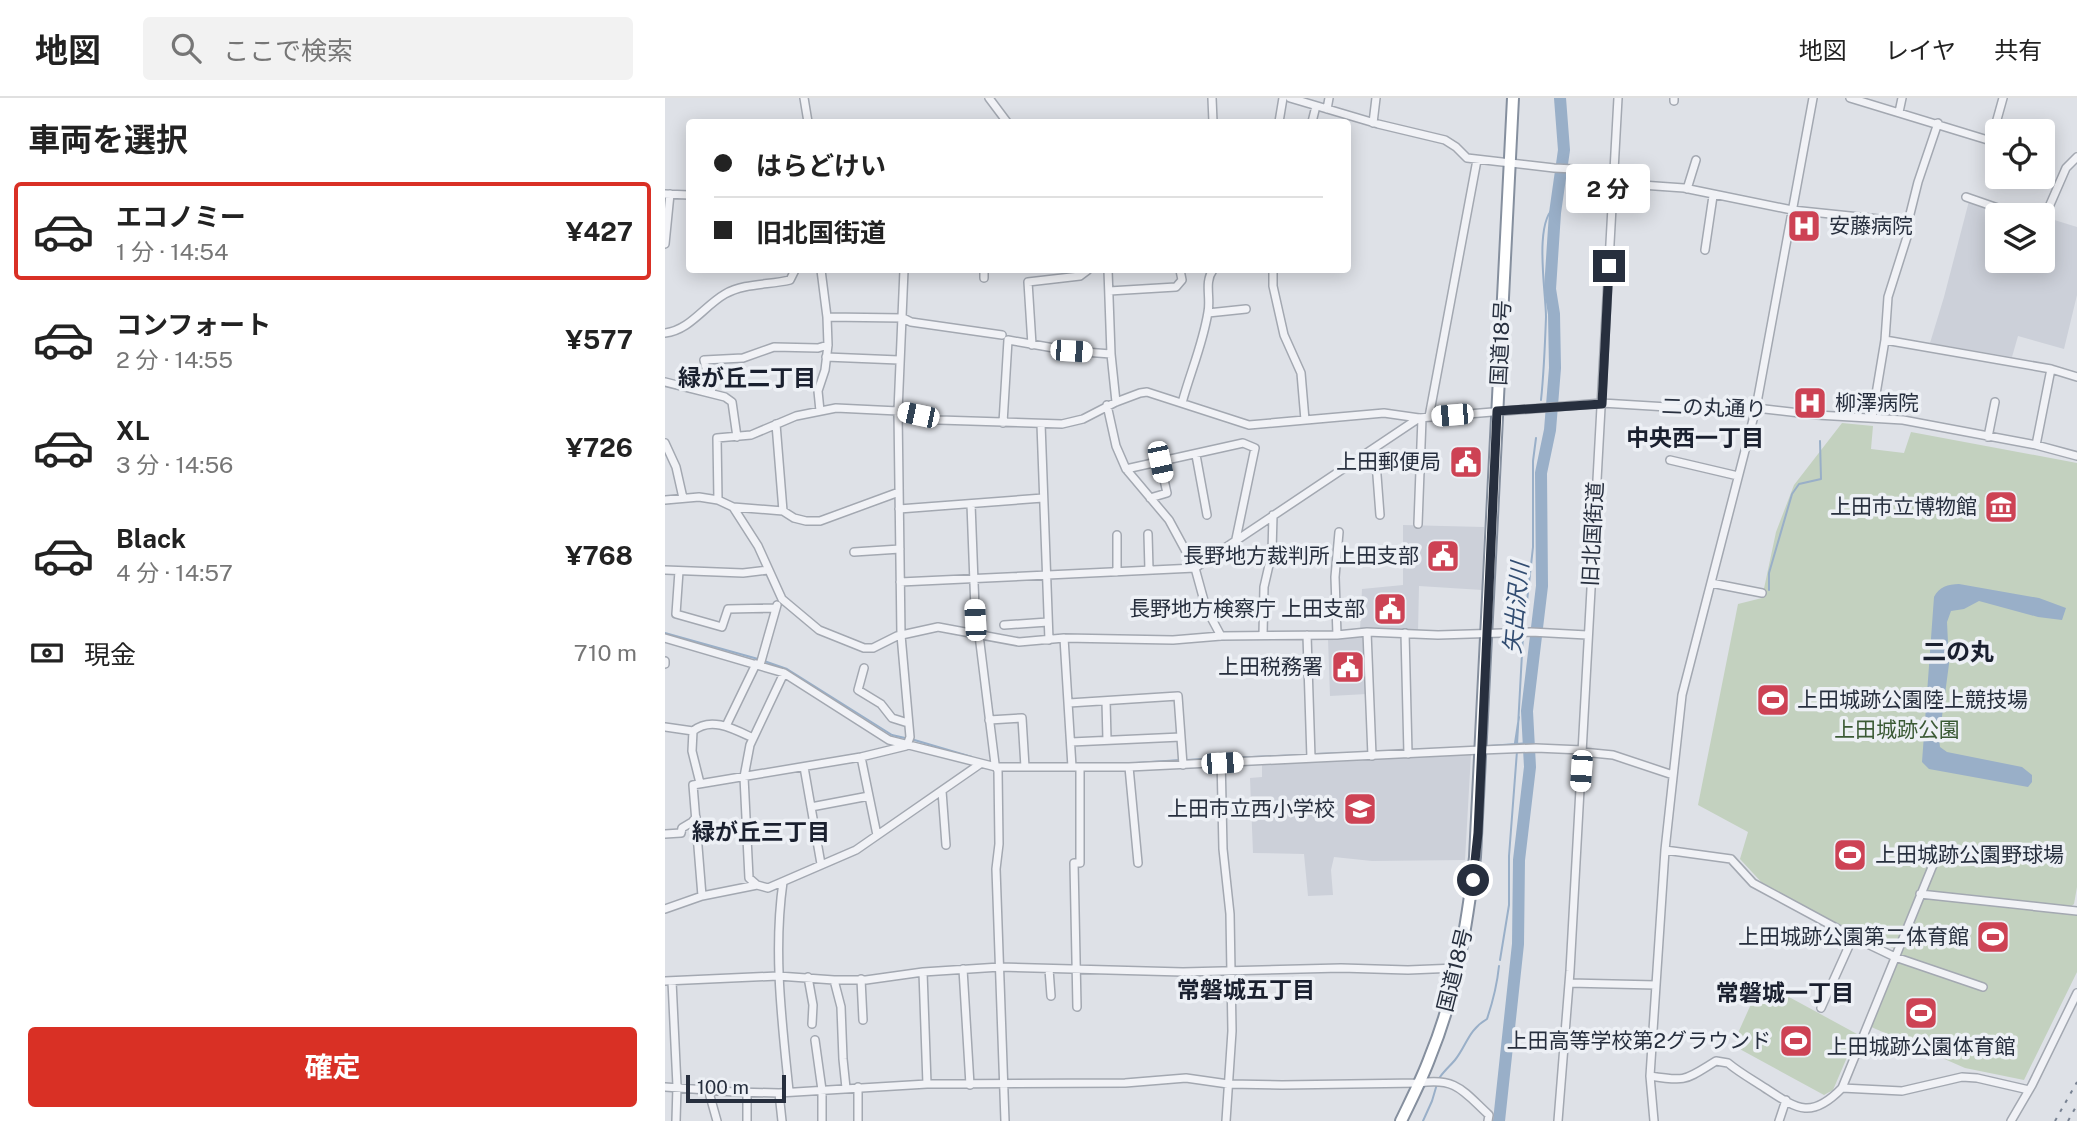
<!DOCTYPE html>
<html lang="ja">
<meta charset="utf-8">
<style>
body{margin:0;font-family:"Public Sans","Noto Sans JP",sans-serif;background:#f2f2f2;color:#222;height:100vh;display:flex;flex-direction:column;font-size:26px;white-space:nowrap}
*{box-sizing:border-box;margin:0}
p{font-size:23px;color:#767676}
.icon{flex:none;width:38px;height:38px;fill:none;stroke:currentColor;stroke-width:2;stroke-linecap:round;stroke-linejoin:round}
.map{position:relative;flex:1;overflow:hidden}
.sheet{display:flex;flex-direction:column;background:#fff;width:665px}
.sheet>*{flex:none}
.banner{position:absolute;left:21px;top:21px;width:665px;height:154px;border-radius:7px;box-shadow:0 4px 18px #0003;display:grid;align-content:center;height:154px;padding:0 28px;background:#fff}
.controls{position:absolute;left:1320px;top:21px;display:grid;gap:14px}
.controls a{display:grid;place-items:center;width:70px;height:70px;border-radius:7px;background:#fff;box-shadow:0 4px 18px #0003;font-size:35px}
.scale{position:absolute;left:21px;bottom:18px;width:100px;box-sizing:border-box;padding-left:7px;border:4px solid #272f3e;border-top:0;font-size:19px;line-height:24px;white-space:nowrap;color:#272f3e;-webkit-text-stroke:5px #edf0f5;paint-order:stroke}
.end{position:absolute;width:32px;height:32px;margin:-16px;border:9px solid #272f3e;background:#fff;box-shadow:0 0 0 4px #fff}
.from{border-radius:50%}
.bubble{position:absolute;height:49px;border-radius:7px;background:#fff;box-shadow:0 4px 18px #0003;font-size:23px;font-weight:700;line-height:49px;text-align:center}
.car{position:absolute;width:21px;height:42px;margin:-21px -10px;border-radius:9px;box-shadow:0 0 5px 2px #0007;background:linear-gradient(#fff 24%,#345 0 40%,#fff 0 76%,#345 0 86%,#fff 0)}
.banner b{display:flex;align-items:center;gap:24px;height:66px;font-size:26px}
.banner b+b{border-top:2px solid #e0e0e0}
.banner i{width:18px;height:18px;background:#222}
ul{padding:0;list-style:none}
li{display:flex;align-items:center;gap:21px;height:98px;margin:0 14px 10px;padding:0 14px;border:4px solid transparent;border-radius:7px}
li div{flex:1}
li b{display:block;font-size:26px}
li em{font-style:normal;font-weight:700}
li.current{border-color:#d93025}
li>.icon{width:63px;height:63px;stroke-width:1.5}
h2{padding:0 28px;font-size:32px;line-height:84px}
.pay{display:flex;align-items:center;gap:18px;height:77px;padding:0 28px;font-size:26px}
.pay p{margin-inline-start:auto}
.action{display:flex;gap:14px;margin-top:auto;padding:14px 28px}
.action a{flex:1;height:80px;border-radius:7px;background:#d93025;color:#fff;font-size:28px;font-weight:700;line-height:80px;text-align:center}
header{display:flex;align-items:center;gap:42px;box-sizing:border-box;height:98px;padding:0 35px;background:#fff;border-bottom:2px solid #e0e0e0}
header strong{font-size:33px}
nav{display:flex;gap:38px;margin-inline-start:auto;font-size:24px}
.search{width:490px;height:63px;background:#f2f2f2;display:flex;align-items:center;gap:18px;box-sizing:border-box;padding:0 24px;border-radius:7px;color:#767676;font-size:26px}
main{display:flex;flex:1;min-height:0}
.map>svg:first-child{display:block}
.built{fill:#ccd0d9}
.green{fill:#c3d1bf}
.water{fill:#99afc8}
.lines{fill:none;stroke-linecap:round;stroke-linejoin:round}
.stream{stroke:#99afc8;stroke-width:2}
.river{stroke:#99afc8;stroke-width:12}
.minor-casing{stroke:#a3a8b1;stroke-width:10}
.highway-casing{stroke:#858f9e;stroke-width:14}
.minor{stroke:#f1f2f6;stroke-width:7}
.highway{stroke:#fff;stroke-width:10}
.rail{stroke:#778191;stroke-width:2;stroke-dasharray:3.5 7;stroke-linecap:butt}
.route{stroke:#272f3e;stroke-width:9}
.labels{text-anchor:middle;stroke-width:7;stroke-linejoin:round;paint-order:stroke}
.poi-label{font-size:21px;fill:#272f3e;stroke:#edf0f5;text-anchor:end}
.street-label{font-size:21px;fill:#272f3e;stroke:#edf0f5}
.park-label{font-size:21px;fill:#3b5a35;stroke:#edf0f5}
.neighbourhood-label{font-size:23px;font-weight:bold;fill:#1a202f;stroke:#edf0f5}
.water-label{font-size:23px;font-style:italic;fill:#324d72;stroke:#edf0f5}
.quarter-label{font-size:24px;font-weight:bold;fill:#1a202f;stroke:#edf0f5}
</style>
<header>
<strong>地図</strong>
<div class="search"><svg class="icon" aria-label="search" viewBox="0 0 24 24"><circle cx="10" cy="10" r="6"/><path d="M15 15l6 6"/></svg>ここで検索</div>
<nav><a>地図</a><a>レイヤ</a><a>共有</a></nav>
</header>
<main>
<section class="sheet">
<h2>車両を選択</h2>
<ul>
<li class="current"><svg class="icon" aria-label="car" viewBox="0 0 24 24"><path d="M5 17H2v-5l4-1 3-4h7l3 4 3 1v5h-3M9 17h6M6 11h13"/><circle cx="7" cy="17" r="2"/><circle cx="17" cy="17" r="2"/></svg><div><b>エコノミー</b><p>1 分 · 14:54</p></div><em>¥427</em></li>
<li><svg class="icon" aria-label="car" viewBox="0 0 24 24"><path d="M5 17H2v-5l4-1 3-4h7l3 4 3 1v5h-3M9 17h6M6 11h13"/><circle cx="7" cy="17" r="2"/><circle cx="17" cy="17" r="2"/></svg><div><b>コンフォート</b><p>2 分 · 14:55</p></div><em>¥577</em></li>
<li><svg class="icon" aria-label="car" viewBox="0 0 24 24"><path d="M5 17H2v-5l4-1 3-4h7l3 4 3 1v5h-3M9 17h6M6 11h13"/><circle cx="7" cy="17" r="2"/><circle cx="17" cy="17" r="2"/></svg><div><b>XL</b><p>3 分 · 14:56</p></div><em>¥726</em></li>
<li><svg class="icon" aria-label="car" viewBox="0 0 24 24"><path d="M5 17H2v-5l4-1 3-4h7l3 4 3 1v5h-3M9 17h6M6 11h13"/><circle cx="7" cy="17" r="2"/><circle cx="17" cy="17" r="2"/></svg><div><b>Black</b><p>4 分 · 14:57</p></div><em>¥768</em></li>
</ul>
<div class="pay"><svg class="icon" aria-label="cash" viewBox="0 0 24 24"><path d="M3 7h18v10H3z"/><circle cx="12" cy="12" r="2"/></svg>現金<p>710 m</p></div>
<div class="action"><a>確定</a></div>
</section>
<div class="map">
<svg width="1412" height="1023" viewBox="0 0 1412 1023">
<rect width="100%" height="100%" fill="#dee1e7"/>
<path class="built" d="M1304 103 1344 117H1332V163H1377V129H1380L1383 120 1412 129V197L1399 251 1353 238 1347 259 1265 245 1279 199Z
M738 427 819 429 817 492 754 488 753 534 695 532 697 491 738 487Z
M700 539 702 596 665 598 663 541Z
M806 656 800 762 707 763 669 759 666 772 668 797 643 798 639 756 588 755 585 680 597 679V665Z"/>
<path class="green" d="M1177 325 1208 328 1206 351 1239 355 1246 334 1412 365V789L1409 806 1405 809 1412 815V874L1359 982 1300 970 1204 928 1234 853 1124 804 1099 787 1075 761 1083 734 1033 707 1073 506 1097 500 1111 434 1129 387Z
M1104 888 1192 936 1168 992 1159 997 1071 949 1073 935 1091 895Z"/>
<path class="water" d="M1294 486 1374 500 1401 510 1397 522 1373 519 1314 503 1299 511 1286 513 1282 524 1284 566 1274 641 1275 649 1282 654 1357 669 1367 677V684L1363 689 1264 671 1257 664 1269 499C1274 489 1283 486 1294 486Z"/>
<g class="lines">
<path class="stream" d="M876 302C879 274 880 247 881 219 881 194 868 122 891 108
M1104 492V475L1127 396 1134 386 1156 381 1155 343
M859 530 868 449V363L871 340
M0 535 93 561
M99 563 122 571 227 637 240 640
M246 641 307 659
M850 645 854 619
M852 647 858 537
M824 648 865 645
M650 656 686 655
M561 660 641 657
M522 662 555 660
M333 665H356
M361 665H405
M456 666 516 662
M835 862 844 807V758L852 653
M775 979C780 972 785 968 790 962 802 947 803 932 822 921 828 903 832 888 834 868
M758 1023 767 1003 772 986"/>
<path class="river" d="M834 1023 853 846 854 762 865 669 862 613 877 488 876 375 885 332 890 270 889 216 885 191 890 115 899 52 895 0"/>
<defs>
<path id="minor" d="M139 0 143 24
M324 0 342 24
M547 0 548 24
M625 0 713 26 780 42 791 49 802 60 889 70 948 73
M1185 0 1326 43 1338 0
M1009 3V0
M662 11 664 0
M1234 14 1237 0
M614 24 618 0
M647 24 651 8
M708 25 711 0
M948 85 1019 90 1127 112 1243 124
M1022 91 1031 62
M0 96 24 97
M1301 99 1353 117
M1377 125 1401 70 1412 59
M0 146 5 96
M1040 152 1048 98
M239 172 233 313 236 537 245 639 242 647
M443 172 446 256 451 304
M608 172V188L619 237 636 275 640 322
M319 180V172
M444 193 511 189 517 182 515 172
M543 215 581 211
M162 219 238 220 246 224 337 237
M0 235C25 232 39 208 60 196 79 185 105 187 125 182L130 172
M1220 242 1386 271 1412 279
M367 247 363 184 415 178 423 172
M161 259 234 262
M0 284 60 299 67 304 72 339
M47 295 39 262 78 260 109 249 153 250 163 247
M517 305C525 275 538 246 543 214 546 200 539 184 548 172
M442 307 451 348 461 371 504 422 530 470 541 510 556 538
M155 313 153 293 160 272 163 247 162 219 156 172
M764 319 812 62
M1207 320 1220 242 1223 199 1242 139 1243 124 1253 84 1273 25
M338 325 343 242 406 253 446 256
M111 326 118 413
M376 326 384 542
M1323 339 1330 304
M0 345 11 369 18 400
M1371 347 1386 271
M710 351 715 417
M531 357 542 417
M1005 362 1073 378
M461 371 578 345 590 350 571 441
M485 400 502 395 495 364
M0 402 34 399 53 402 68 409 118 413 129 420 141 423H155L234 394
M53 402 52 340 86 337 131 318 171 310 233 313 274 322 397 326 418 321 451 304 475 295 482 294 584 327 719 315 754 320 937 305 1019 310H1091L1152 317 1238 322 1371 347 1412 358
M306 406 311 537
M68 409 93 448 117 501 154 532 199 550H208L232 538 273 529 354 544 399 540 508 542 556 538 672 537 702 534 773 537 866 534 922 537
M234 411 378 400
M753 426 757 320
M483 436 484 472
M452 437V474
M189 454 235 451
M0 472 78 475 103 472
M14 473 11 516 57 529 63 511 111 510
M235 484 530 470 754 320
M1046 485 1097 495
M339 527 383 524
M702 534 707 658
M740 535 743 656
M314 537 330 666 333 673 334 746 331 771 340 1023
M598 537 599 489 607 454 608 417
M642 537 646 660
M672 537 670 479 674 434
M0 540 119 575 224 642 331 669H464L816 652 871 650 917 652
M399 540 407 669
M0 563V566
M95 567 112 507
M199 570 193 592 216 606 227 620 243 625
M119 575 85 647 79 679 84 780 92 787 103 790 191 752 315 666
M441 603 442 642
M404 605 513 598 518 667
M324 622 357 620 360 669
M61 628 91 566
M0 629 28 633C46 618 69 631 88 640
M28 633 27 653 35 685
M406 644 516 639
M917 654 948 657 1008 677
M196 659 212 737
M556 659 558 751 565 816 567 933 561 1023
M139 669 156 766
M464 669 473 765
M277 693 281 747
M146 709 204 698
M0 736 16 735 17 730 27 724 31 719
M1000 752 1066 761 1088 785 1188 839 1230 859 1318 889
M118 784C108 854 117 924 124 993
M1255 796 1412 813
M37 798 28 687 196 659 241 648
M0 811 37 798 92 787
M298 871 305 987
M384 871 386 898
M258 874 262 986
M143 879 148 907 147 926
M196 881 198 922
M169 882 176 909 178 961 181 990
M0 883 113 878 169 882H201L258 874 335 869 518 874 676 870 743 872 792 870
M7 883 12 988 11 1023
M904 885 991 887
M412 909 409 765H415V670
M1156 910 1188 839
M150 942 157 992V1023
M985 978C1022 984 1020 982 1051 963L1063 965C1075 975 1088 982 1100 990 1132 1011 1146 1022 1177 990L1272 757
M0 989 69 994 114 995 262 986 460 985 521 980 563 986 617 987 754 985C791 979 798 993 824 1017L823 1023
M1177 990 1237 993 1297 979 1312 980 1364 992
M43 991 52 1023
M82 994V1023
M114 995 117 1023
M193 1023V989
M893 1023 905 873 953 0
M989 1023 985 978 991 887 1000 752 1017 597 1091 310 1148 0
M1114 1023 1121 1002
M1346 1023 1367 987 1412 895"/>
<path id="highway" d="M736 1023C746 1002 757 981 765 959 791 896 802 827 810 759L848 0"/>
</defs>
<use href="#minor" class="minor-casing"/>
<use href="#highway" class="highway-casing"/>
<use href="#minor" class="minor"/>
<use href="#highway" class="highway"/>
<path class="rail" d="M1390 1023 1412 984
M1403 1023 1412 1007"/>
</g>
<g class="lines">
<path class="route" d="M808 782 813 735 832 313 937 306 944 168"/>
</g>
<defs>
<symbol id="hospital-square" viewBox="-11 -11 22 22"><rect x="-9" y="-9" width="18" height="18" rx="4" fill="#cd4254" stroke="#edf0f5"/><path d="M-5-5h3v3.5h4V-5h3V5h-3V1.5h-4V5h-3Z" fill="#fff"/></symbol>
<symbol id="civic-square" viewBox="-11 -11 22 22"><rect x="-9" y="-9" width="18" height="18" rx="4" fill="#cd4254" stroke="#edf0f5"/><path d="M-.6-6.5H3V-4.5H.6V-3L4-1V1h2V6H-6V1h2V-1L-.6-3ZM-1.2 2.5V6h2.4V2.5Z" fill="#fff"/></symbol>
<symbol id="museum-square" viewBox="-11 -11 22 22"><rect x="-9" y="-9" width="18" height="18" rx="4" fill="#cd4254" stroke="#edf0f5"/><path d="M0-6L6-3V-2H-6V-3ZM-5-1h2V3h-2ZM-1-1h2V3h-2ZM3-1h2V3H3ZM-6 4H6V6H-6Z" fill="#fff"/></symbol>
<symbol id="stadium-square" viewBox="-11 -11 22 22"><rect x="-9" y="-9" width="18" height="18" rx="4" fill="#cd4254" stroke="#edf0f5"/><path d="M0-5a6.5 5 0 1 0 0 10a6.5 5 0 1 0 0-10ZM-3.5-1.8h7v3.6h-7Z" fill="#fff"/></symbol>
<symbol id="school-square" viewBox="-11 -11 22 22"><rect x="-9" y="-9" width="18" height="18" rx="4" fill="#cd4254" stroke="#edf0f5"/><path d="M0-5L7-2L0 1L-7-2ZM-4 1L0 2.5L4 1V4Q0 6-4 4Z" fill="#fff"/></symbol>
</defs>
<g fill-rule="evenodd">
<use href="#hospital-square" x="1120" y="109" width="38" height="38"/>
<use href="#hospital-square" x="1126" y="286" width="38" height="38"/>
<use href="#civic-square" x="782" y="345" width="38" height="38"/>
<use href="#museum-square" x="1317" y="390" width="38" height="38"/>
<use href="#civic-square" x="759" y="439" width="38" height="38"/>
<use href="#civic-square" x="706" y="492" width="38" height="38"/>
<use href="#civic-square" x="664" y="550" width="38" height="38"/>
<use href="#stadium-square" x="1089" y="583" width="38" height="38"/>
<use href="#school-square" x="676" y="692" width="38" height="38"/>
<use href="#stadium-square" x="1166" y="738" width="38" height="38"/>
<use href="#stadium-square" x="1309" y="820" width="38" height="38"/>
<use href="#stadium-square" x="1237" y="896" width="38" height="38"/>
<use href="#stadium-square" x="1112" y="924" width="38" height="38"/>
</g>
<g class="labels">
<g class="poi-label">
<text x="1164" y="135" text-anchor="start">安藤病院</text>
<text x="1170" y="312" text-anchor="start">柳澤病院</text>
<text x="776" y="371">上田郵便局</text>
<text x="1312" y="416">上田市立博物館</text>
<text x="754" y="465">長野地方裁判所 上田支部</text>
<text x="700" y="518">長野地方検察庁 上田支部</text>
<text x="658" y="576">上田税務署</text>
<text x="1132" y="609" text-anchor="start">上田城跡公園陸上競技場</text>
<text x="670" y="718">上田市立西小学校</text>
<text x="1210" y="764" text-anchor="start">上田城跡公園野球場</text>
<text x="1304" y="846">上田城跡公園第二体育館</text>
<text x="1106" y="950">上田高等学校第2グラウンド</text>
<text x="1256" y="956" text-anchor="middle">上田城跡公園体育館</text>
</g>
<g class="street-label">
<text transform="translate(836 245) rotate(-87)" y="7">国道18号</text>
<text transform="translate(1049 310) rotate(2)" y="7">二の丸通り</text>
<text transform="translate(928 436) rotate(-87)" y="7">旧北国街道</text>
<text transform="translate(790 872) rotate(-76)" y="7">国道18号</text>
</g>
<g class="park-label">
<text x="1232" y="639">上田城跡公園</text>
</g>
<g class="neighbourhood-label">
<text x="82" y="288">緑が丘二丁目</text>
<text x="1030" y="348">中央西一丁目</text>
<text x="96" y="742">緑が丘三丁目</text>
<text x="581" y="900">常磐城五丁目</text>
<text x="1120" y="903">常磐城一丁目</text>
</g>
<g class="water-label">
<text transform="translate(851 510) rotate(-85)" y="8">矢出沢川</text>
</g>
<g class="quarter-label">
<text x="1293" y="562">二の丸</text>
</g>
</g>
</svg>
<div class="controls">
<a><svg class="icon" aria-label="locate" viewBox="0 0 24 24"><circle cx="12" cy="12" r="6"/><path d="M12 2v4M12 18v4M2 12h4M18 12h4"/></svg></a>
<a><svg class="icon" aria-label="layers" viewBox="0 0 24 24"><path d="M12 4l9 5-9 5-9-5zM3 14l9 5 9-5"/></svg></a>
</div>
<div class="scale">100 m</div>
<i class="end from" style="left:808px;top:782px"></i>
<i class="end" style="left:944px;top:168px"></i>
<div class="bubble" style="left:901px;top:66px;width:84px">2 分</div>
<i class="car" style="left:406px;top:253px;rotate:94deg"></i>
<i class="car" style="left:253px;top:317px;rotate:282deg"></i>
<i class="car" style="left:787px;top:317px;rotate:265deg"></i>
<i class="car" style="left:495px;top:364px;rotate:168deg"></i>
<i class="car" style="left:310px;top:522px;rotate:357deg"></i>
<i class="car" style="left:557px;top:665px;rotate:87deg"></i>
<i class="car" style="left:916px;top:673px;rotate:184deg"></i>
<div class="banner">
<b><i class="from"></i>はらどけい</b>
<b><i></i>旧北国街道</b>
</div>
</div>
</main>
